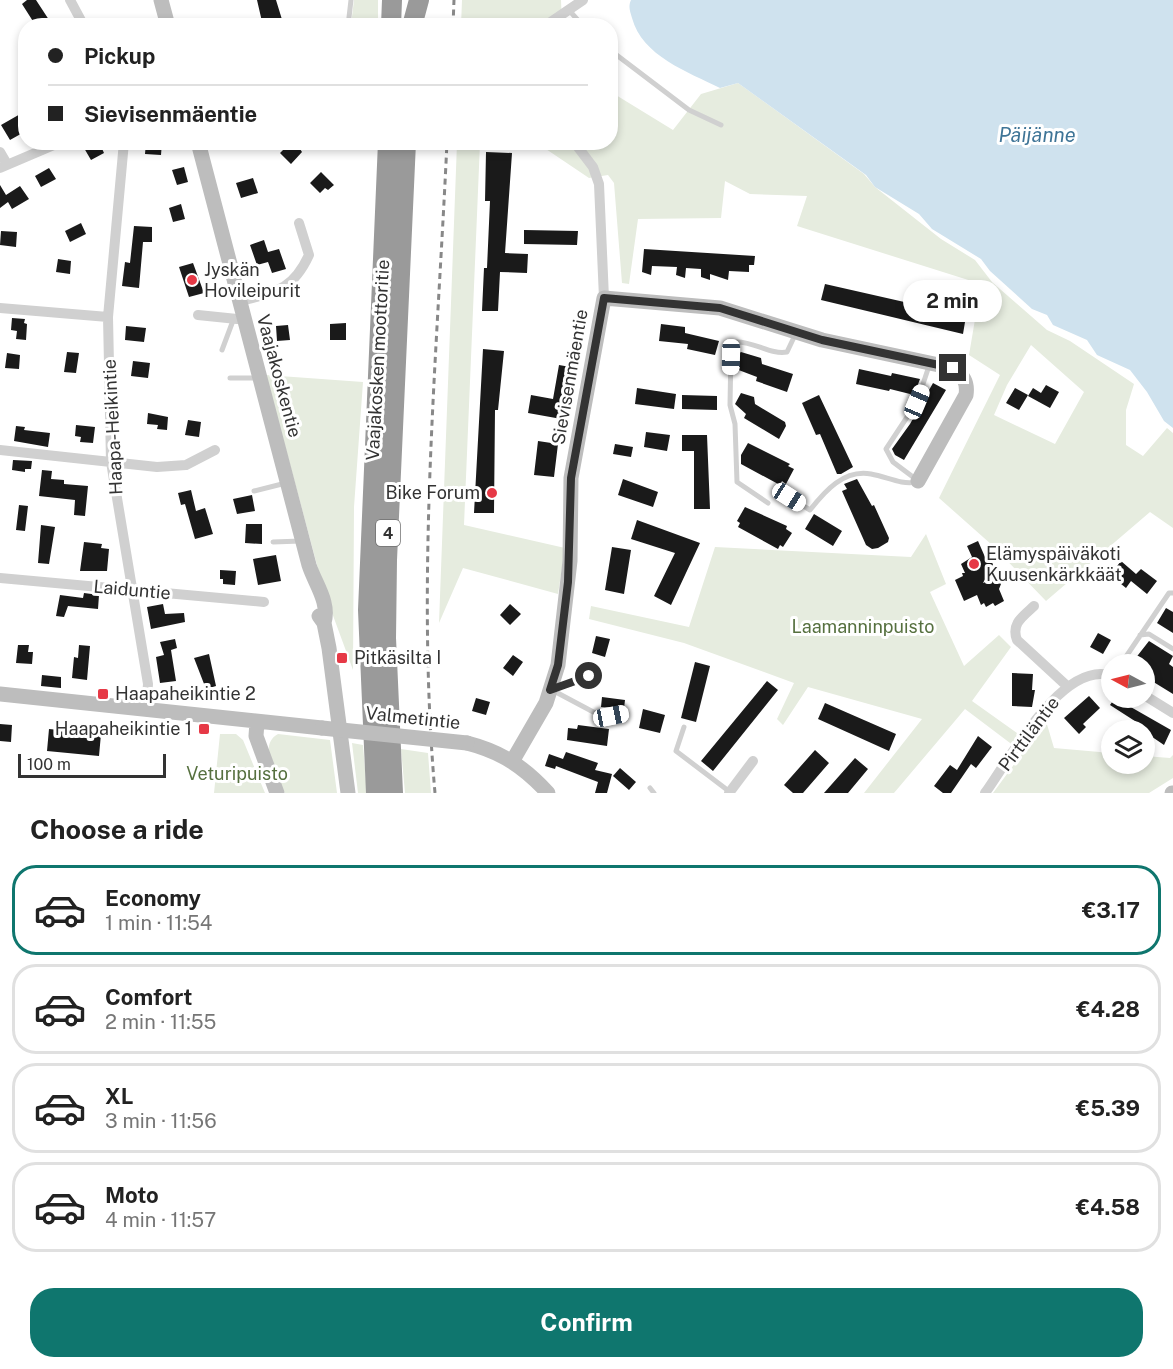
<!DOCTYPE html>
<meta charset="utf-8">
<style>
body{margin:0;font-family:"Public Sans",sans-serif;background:#f6f6f6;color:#222;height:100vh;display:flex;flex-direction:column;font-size:22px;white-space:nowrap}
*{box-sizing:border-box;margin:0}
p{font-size:20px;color:#767676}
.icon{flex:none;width:33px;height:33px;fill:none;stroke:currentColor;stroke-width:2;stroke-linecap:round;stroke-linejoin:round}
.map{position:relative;height:793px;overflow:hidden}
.details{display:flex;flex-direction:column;background:#fff;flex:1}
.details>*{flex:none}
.banner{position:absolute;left:18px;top:18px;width:600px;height:132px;border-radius:24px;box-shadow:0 3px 9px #0003;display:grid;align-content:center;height:132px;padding:0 30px;background:#fff}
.needle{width:39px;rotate:277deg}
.buttons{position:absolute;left:1101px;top:654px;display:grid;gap:12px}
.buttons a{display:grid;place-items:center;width:54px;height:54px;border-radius:50%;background:#fff;box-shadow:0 3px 9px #0003;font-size:30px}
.scale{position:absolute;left:18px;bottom:15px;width:148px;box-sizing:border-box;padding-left:6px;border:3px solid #333;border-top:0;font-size:16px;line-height:21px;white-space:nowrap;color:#333;-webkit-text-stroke:4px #fff;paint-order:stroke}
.end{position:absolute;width:27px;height:27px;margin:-14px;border:8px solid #333;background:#fff;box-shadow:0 0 0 3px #fff}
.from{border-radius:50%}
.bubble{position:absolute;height:42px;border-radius:21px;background:#fff;box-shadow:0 3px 9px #0003;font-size:20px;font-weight:700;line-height:42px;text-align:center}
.car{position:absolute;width:18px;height:36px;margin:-18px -9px;border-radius:8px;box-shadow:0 0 4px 2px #0007;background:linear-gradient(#fff 24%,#345 0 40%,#fff 0 76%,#345 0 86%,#fff 0)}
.banner b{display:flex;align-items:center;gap:21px;height:57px;font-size:22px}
.banner b+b{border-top:2px solid #e0e0e0}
.banner i{width:15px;height:15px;background:#222}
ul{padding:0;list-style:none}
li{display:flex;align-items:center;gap:18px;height:90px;margin:0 12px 9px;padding:0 18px;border:3px solid #e0e0e0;border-radius:24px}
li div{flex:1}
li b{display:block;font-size:22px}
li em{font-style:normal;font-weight:700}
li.current{border-color:#0f766e}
li>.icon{width:54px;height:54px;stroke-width:1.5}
h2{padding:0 30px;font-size:27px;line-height:72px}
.cta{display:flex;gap:12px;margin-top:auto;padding:12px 30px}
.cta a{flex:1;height:69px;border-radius:24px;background:#0f766e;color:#fff;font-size:24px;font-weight:700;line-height:69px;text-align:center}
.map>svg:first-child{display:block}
.green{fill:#e6ecdf;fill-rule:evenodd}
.water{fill:#cfe2ee}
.building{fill:#1a1a1a}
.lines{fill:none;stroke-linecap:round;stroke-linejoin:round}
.lane{stroke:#d0d0d0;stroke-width:5}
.street{stroke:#d0d0d0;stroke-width:10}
.secondary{stroke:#bdbdbd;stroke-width:15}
.highway{stroke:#9a9a9a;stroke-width:20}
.rail{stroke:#888;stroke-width:3;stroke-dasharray:6 4.5;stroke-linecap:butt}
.secondary-bridge{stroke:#bdbdbd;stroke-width:15}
.route{stroke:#333;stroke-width:8}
.poi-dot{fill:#e63946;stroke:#fff;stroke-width:2}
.labels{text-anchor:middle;stroke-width:6;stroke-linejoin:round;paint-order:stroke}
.shield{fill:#fff;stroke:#707070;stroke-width:1.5}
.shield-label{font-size:16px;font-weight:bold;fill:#333}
.poi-label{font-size:18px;fill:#333;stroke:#fff;text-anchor:start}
.street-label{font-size:18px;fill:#333;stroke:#fff}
.park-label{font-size:18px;fill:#56703f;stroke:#fff}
.water-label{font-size:20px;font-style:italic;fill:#3f7597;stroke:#fff}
</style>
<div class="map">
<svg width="1173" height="793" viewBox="0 0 1173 793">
<rect width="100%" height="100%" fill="#fff"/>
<path class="green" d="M354 0H378V25H351Z
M462 0H561L562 25 461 26Z
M738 83 864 174 875 187 941 239 975 260 992 282 1047 330 1070 341 1134 384 1126 410V445L1143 456 1167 428 1173 433V528L1150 512 1046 601 992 545 939 498 1000 375 969 355 981 284 797 226 807 196 750 194 725 181 721 218 638 219 629 284 622 283 614 183 608 175 589 178 537 143 610 142 611 92 673 130 701 94ZM1031 345 1084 392 1055 444 994 415 1007 385Z
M457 143H480L464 525 565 548 558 594 463 568 439 623Z
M266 375 363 382 354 507 353 670 324 591Z
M926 534 946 584 930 592 964 666 999 635 1011 647 972 701 1021 736 1014 746 965 709 894 793H864L922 719 808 687 783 725 777 719 794 683 684 643 589 619 591 606 689 627 715 547 911 557Z
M1046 721 1054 748 1111 753 1112 764H1144L1145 756 1170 758 1173 755V778L1149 793H993Z
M220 734H236L243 740 265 793H214Z
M278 734 330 740 337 793H285C277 778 257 745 278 734Z
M352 743 363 745 367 793H358Z
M401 749 428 753 431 793H405Z"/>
<path class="water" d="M631 0H1173V428L1164 421 1147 392 1130 370 1097 355 1087 340 1053 325 1047 315 1032 309 990 271 981 259 932 229 919 214 875 187 866 175 738 83 720 88C688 72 642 56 632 18 630 11 628 7 631 0Z"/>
<path class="building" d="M27 0H36L53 26H36L22 4Z
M257 0H276L284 26H263Z
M22 113 26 120V131L10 140 1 125Z
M94 142H99L104 153 91 160 84 148Z
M146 142H162L161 155 145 154Z
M281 142H306L300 149 302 152 291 164 280 153 286 147Z
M486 152 512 153 505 253 528 254 527 273 500 272 498 311H482L484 268H487L490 201H485Z
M184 167 188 182 177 185 172 170Z
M49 168 56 179 41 187 35 176Z
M321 172 334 185 328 190 325 188 320 193 310 183Z
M253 178 258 193 241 198 236 183Z
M0 185 6 195 20 186 29 199 12 209 8 202 0 208Z
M181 204 185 219 173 222 169 208Z
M81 223 86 234 70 242 65 231Z
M134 226 152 227V242H143L139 288 122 286 125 262 130 263Z
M524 230 578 231 577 245 524 244Z
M1 231 17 232 16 247 0 245Z
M264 240 268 252 279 249 286 269 272 273 268 262 257 265 250 245Z
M644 249 755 256 754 265H749V272L729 271 728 280 710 274V280L701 277V269L686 268 685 278 676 275 677 267 652 266 651 275 642 272Z
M58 259 71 261 70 274 56 272Z
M193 263 204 293 189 297 179 267Z
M825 284 966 316 963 334 821 300Z
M12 318 25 319 24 323 27 324 26 340 16 339 17 331 11 330Z
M346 323V340H330V324Z
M661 324 685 327V333L719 341 715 355 687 349 688 344 659 341Z
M288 325 290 340 277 341 276 326Z
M126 326 146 328 144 342 125 340Z
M483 349 504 351 498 410H495L494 513H474Z
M67 352 79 353 76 373 64 372Z
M741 352 761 358 762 364 793 374 787 392 756 381 757 377 736 369V356Z
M7 353 20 355 19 369 5 368Z
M133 361 150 363 148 378 131 376Z
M559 365 576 368 567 420 528 413 531 395 553 399Z
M859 369 891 376 892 373 920 379 914 395 890 389 889 391 856 384Z
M933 383 946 390 904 460 895 455 892 449 910 424Z
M1046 385 1059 392 1050 408 1028 396 1033 388 1041 393Z
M637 388 676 394 674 409 635 404Z
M1015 388 1028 395 1019 410 1006 403Z
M741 393 754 397 755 404 785 422 786 426 779 439 744 418 746 414 735 404Z
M682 395 717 396V410L682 409Z
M819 395 853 467 841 474H837L820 434 816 435 802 403Z
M148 413 168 417 167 430 157 429 158 425 147 424Z
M188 420 201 422 199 437 185 435Z
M76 425 95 427 93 443 80 442 81 437 75 436Z
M16 426 25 427 24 430 50 433 48 447 14 441Z
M646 432 670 435 667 451 644 447Z
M682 435H707L710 509H694V451H682Z
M538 441 558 444 554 477 534 475Z
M748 443 790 464 788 466 794 469 786 484 782 481 780 485 741 464V455Z
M615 444 633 447 631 457 613 454Z
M13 460 32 461 31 469H25V472L12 470Z
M42 470 52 471 51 479 64 480V484L88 486 85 516 74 515 75 500 39 496Z
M623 479 658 492 653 507 618 495Z
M857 479 872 506 874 505 889 538 888 542 878 548 872 549 866 545 842 491 847 489 844 484Z
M191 490 196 511 205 508 213 534 195 539 185 504 181 505 178 493Z
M252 495 255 511 237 514 233 499Z
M19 505 28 506 25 531 16 530Z
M745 507 787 526 786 529 792 533 783 547 780 545 778 549 738 527 740 523 737 521Z
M814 514 842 531 833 546 805 529Z
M637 520 700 543 671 605 654 596 675 553 631 539Z
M246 524H262V544L245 543Z
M41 525 55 527 49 564 38 563Z
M978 541 985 557 991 559 993 565 983 583 998 577 1001 584 999 589 1004 601 995 606 993 603 986 607 984 603 981 605 977 595 964 601 955 580 963 576 962 573H965L961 564 972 557 967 546Z
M84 542 102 544 101 548 109 549 107 571H80Z
M612 547 631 550 624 594 605 590Z
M276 555 281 581 258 585 253 559Z
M1121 561 1136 574 1141 569 1157 581 1147 594 1131 581 1126 588 1110 575Z
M220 570 236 571 235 585 223 584V579H220Z
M84 593 99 595 98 609 68 606 64 617 56 616 60 595 83 598Z
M163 604 165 614 184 613 185 622 151 629 147 607Z
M510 604 521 614 510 625 500 615Z
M1166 608 1173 612V633L1157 623Z
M1098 633 1111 640 1103 654 1090 647Z
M596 636 610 639 605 657 592 653Z
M175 639 177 648 171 650 176 681 160 683 156 657 164 655 160 642Z
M1149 641 1173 656 1169 664 1173 667V694L1147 678 1144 664H1131Z
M18 645H29L28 652H33L32 664 16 663Z
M79 645 90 646 87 680 72 678 74 657 78 658Z
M209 654 216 686 206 689 194 658Z
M513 655 523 662 513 676 503 668Z
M695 662 710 666 696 722 681 718Z
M1012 673 1033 674 1032 690H1035L1032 707 1012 706Z
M42 675 61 677V688L41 686Z
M767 681 778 690 713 771 701 761Z
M1089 696 1100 708 1083 724 1086 727 1079 734 1064 718Z
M602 697 625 700 624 708 601 707Z
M476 698 490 702 486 715 472 711Z
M1115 698 1171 730 1164 745 1139 728 1141 725 1110 705Z
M825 703 896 734 889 751 818 719Z
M643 709 665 715 660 733 639 728Z
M0 724 12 725 11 742 0 741Z
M578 725 609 729 607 746 567 740 568 728 577 729Z
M49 729 101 734 99 756 47 751Z
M978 736 992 747 976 768 971 764 951 793H943L934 786 950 765 957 770Z
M815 750 829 763 803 793H793L784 785Z
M566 752 598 763 595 770 612 774 607 793H595L598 782 556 766 555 769 545 766 549 754 563 759Z
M855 758 868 769 848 793H824Z
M620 768 636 782 629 790 613 776Z"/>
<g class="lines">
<path class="lane" d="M568 9 583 26
M348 26 351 0
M610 50 689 110 721 125
M222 350 234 318
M230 378H258
M917 480 893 462 886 449 917 402 929 366
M254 491 286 483
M789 497 810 510C825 491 844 469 871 474 888 477 900 485 917 482
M768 503 737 482 735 424 730 405 731 350 737 342C755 342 771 355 787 352L796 333
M273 542 301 541
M1140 635 1149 634 1173 649
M1121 664 1169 593H1173
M552 689 571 684 593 671
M552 690 599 715 627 713
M684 727 676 751 730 792
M650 788 654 793"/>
<path class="street" d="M70 0 84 26
M545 26 583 0
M124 142 108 317 111 462 148 684 146 709
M574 142 593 167 599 184 604 298
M0 152 7 164
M0 168 61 142
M240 301C276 292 293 290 309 255L299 223
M0 308 108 317
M198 315 237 319 244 317
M0 450 157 467 186 465 215 450
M0 578 264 602
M1034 606C1022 617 1011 624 1017 640L1067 686
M1144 695 1173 713
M729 793 753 761
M985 793C1009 760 1063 659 1112 676"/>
<path class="secondary" d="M161 0 168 26
M198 142 309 565C315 584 330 602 324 623
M319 616 324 623 329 648 348 793
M0 694 322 728
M257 722 256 736 277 793
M467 743C502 752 524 767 548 793
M513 760 546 703 558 665 570 561 571 478 604 298 720 308 822 340 953 368C963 375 968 382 966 395L918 481
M1172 793H1173"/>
<path class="highway" d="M391 26 392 0
M412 26 419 0
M376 793 368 610 388 142
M393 793 386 638 387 560 406 142"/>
<path class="rail" d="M453 26 454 0
M435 793C416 577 437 359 447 142"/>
<path class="secondary-bridge" d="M322 728 467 743"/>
</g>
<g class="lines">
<path class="route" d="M589 676 550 690 558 665 568 582 571 478 604 298 720 308 822 340 953 368"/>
</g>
<g class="poi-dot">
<circle cx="192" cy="280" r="6"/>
<circle cx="492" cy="493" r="6"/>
<circle cx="974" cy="564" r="6"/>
<rect x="336" y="652" width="12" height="12" rx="3"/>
<rect x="97" y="688" width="12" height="12" rx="3"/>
<rect x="198" y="723" width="12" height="12" rx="3"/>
</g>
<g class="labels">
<rect class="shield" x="376" y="520" width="24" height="26" rx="4.5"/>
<g class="shield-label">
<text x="388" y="539">4</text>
</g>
<g class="poi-label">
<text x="204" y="276">Jyskän<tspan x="204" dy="21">Hovileipurit</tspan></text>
<text x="480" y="499" text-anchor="end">Bike Forum</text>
<text x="986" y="560">Elämyspäiväkoti<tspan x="986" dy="21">Kuusenkärkkäät</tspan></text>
<text x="354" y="664">Pitkäsilta I</text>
<text x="115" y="700">Haapaheikintie 2</text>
<text x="192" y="735" text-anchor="end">Haapaheikintie 1</text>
</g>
<g class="street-label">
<text transform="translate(378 360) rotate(-87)" y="6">Vaajakosken moottoritie</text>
<text transform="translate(279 376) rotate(75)" y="6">Vaajakoskentie</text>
<text transform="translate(570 377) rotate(-80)" y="6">Sievisenmäentie</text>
<text transform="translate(113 427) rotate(-93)" y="6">Haapa-Heikintie</text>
<text transform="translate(132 590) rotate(5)" y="6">Laiduntie</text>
<text transform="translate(413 718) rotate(6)" y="6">Valmetintie</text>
<text transform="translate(1029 734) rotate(-53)" y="6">Pirttiläntie</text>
</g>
<g class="park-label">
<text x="863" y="633">Laamanninpuisto</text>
<text x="237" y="780">Veturipuisto</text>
</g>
<g class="water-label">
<text x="1037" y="142">Päijänne</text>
</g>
</g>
</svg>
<div class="buttons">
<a><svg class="needle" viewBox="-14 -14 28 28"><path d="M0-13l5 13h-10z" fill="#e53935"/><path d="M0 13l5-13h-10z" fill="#767676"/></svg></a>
<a><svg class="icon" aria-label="layers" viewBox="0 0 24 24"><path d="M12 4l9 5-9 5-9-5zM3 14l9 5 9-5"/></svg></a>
</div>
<div class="scale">100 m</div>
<i class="end from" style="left:589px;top:676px"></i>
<i class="end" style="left:953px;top:368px"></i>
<div class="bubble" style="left:903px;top:280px;width:99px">2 min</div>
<i class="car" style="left:731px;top:357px;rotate:181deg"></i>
<i class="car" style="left:917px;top:402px;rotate:23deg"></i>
<i class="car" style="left:789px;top:497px;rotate:122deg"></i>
<i class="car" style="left:611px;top:716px;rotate:79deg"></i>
<div class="banner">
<b><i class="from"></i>Pickup</b>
<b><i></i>Sievisenmäentie</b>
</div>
</div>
<section class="details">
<h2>Choose a ride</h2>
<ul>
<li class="current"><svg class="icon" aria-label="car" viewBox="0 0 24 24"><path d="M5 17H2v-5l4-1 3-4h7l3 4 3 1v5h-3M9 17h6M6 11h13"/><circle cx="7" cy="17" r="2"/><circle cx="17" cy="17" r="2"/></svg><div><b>Economy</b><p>1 min · 11:54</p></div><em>€3.17</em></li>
<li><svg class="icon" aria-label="car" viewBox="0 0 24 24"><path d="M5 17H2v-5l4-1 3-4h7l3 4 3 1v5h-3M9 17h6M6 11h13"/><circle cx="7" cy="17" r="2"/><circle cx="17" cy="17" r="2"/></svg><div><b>Comfort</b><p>2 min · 11:55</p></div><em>€4.28</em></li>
<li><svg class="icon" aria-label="car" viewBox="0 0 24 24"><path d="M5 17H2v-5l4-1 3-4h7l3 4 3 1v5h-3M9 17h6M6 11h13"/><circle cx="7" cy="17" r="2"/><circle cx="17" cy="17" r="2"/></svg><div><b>XL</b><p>3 min · 11:56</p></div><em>€5.39</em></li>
<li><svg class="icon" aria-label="car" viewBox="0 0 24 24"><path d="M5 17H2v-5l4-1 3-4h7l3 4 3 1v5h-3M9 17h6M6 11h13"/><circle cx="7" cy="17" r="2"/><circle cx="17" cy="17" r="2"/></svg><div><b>Moto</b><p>4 min · 11:57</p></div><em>€4.58</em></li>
</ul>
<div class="cta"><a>Confirm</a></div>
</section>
